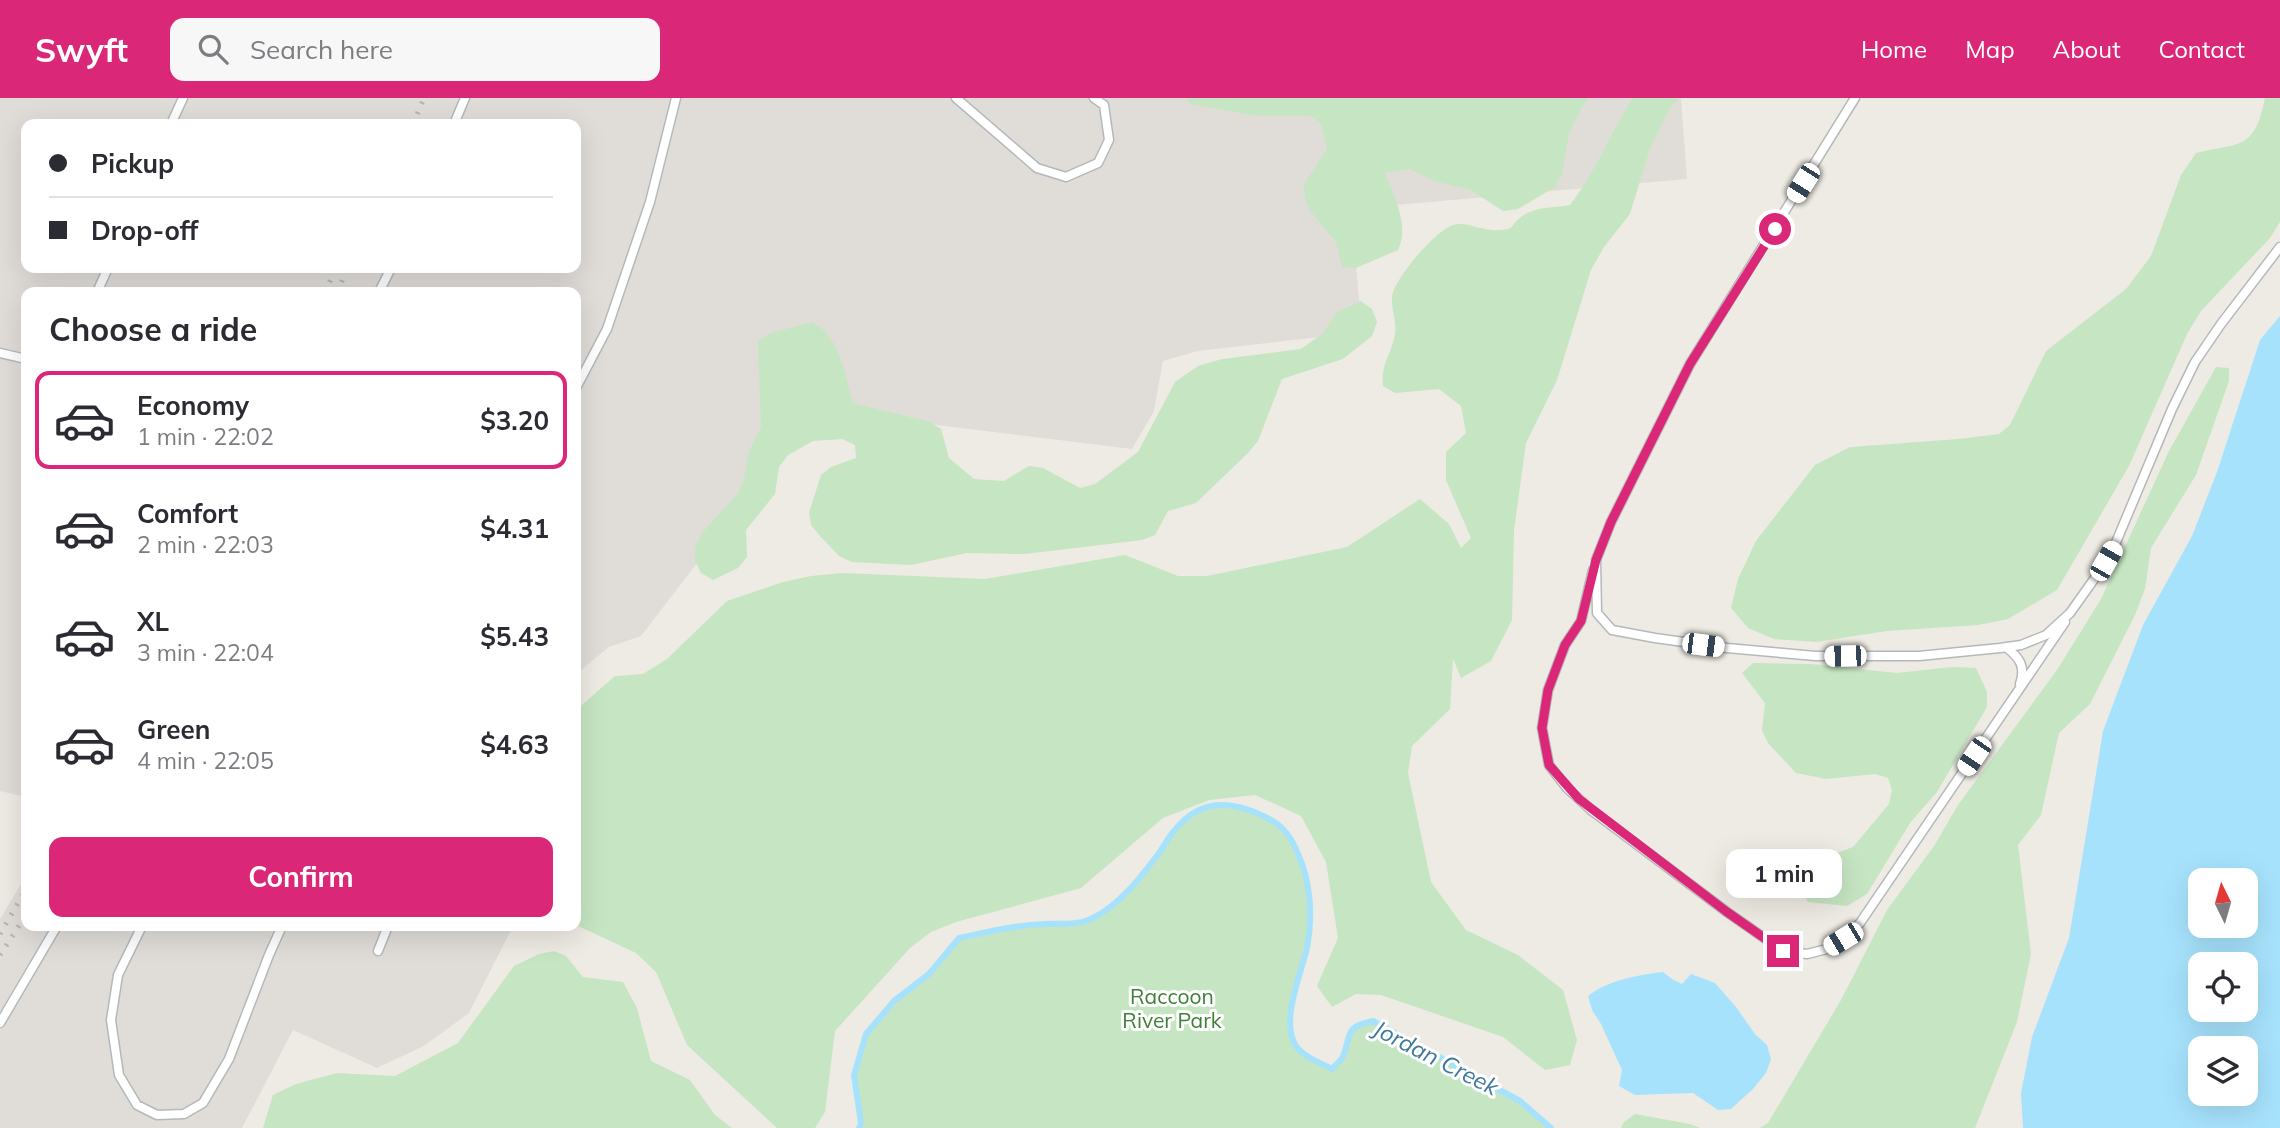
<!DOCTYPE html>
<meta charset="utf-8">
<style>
body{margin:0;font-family:Mulish,sans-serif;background:#f7f7f7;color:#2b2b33;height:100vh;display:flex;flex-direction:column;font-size:26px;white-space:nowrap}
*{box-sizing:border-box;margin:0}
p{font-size:23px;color:#7c7c81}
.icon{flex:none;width:38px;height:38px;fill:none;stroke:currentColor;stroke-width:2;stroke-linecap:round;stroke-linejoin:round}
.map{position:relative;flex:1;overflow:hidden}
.panel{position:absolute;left:21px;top:189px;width:560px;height:644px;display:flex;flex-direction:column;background:#fff;border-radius:14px;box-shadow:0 7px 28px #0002}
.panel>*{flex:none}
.top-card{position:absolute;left:21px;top:21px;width:560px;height:154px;border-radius:14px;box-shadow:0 7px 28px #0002;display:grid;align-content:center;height:154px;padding:0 28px;background:#fff}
.needle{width:46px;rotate:355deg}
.buttons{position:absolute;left:2188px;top:770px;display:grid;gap:14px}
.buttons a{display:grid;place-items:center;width:70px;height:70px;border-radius:14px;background:#fff;box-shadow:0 7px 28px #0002;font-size:35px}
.end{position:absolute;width:32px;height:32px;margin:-16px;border:9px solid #db2777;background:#fff;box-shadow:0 0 0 4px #fff}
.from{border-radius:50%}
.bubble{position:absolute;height:49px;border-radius:14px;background:#fff;box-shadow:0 7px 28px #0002;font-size:23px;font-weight:700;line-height:49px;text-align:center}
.car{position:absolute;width:21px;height:42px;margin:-21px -10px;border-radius:9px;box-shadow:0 0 5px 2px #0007;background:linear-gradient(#fff 24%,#345 0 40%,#fff 0 76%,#345 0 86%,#fff 0)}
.top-card b{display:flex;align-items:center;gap:24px;height:66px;font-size:26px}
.top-card b+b{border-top:2px solid #e1e1e2}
.top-card i{width:18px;height:18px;background:#2b2b33}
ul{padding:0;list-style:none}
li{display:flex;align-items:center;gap:21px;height:98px;margin:0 14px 10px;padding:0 14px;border:4px solid transparent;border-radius:14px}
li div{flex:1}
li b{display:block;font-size:26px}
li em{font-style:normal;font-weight:700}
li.current{border-color:#db2777}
li>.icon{width:63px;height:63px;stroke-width:1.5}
h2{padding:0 28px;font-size:32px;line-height:84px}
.button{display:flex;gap:14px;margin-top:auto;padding:14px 28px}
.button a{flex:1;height:80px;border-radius:14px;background:#db2777;color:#fff;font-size:28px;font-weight:700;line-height:80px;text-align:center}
header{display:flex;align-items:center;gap:42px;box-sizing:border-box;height:98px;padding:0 35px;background:#db2777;color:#fff}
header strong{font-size:33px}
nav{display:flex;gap:38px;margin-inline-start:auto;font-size:24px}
.search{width:490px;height:63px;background:#f7f7f7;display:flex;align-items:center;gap:18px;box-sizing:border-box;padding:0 24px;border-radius:14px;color:#7c7c81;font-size:26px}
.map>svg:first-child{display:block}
.industrial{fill:#e0ddd9;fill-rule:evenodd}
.green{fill:#c6e5c2}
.water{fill:#a7e2fc;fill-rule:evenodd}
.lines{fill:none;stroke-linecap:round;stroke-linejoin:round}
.stream{stroke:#a7e2fc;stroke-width:6}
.lane-casing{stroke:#b5b8bb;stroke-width:11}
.lane{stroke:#fff;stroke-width:8}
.rail{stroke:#b3b4b4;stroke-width:5;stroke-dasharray:2 9;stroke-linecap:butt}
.route{stroke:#db2777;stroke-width:9}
.labels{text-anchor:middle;stroke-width:6;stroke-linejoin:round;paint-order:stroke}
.park-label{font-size:21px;fill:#3e8037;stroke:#fff}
.water-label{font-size:23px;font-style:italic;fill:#3f789c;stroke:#fff}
</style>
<header>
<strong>Swyft</strong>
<div class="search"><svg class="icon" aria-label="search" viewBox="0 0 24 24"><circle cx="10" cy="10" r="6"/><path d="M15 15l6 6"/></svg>Search here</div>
<nav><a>Home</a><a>Map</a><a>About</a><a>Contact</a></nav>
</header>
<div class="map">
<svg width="2280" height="1030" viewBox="0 0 2280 1030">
<rect width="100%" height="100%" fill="#eeebe4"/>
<path class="industrial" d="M0 0H1681L1687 81 1351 111 1362 234 1198 253 1163 263 1154 313 1132 351 815 312 641 538 609 549 576 576V194H26V699L0 693ZM26 26H576V170H26Z
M26 778V828H513L469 915 424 948 377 970 293 932 242 1030H0V821Z"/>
<path class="green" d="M1186 0H1589L1581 10 1569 35 1562 76 1555 89 1518 111 1503 113 1471 92 1434 83 1410 71 1385 75C1394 99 1410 127 1398 152L1356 170 1342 169 1336 144 1310 113 1305 100 1304 86 1327 51 1321 26 1311 18H1257L1190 6Z
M1633 0H1679L1669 12 1650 50 1630 116 1604 149 1591 172 1557 282 1526 345 1514 432 1512 522 1491 563 1461 580 1453 560 1450 611 1412 648 1408 675 1431 784 1466 832 1518 857 1563 892 1577 942 1570 967 1545 972 1503 939 1381 897 1356 896 1332 909 1317 888 1338 840 1326 764 1301 718 1255 697 1209 702 1163 720 1081 790 956 824 931 834 910 850 835 933 825 1014 815 1030H777L687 947 656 874 636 855 576 827V612L615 578 643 576 667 561 727 503 783 484 811 478 842 475 985 481 1125 457 1178 478H1207L1347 449 1420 401 1449 426 1461 450 1471 440 1446 382V354L1466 335 1461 308 1439 291 1395 295 1383 288C1380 266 1392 256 1395 236 1397 224 1391 211 1392 199 1393 182 1436 132 1453 127 1469 122 1487 138 1511 130 1525 108 1546 111 1570 107 1596 74 1610 35 1633 0Z
M2265 0H2280V124L2270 140 2201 213 2187 236 2129 368 2057 492 2008 521 1978 527 1887 533 1816 544 1774 541 1748 530 1731 510 1738 481 1756 443 1815 367 1850 349 1959 341 1999 336 2010 327 2046 253 2126 191 2151 158 2181 77 2196 55C2243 44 2254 52 2265 0Z
M1361 203 1372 211 1377 224 1372 238 1343 261 1282 281 1258 343 1248 355 1196 405 1168 413 1155 437 1142 442 1025 456 967 455 911 467 852 464 839 458 820 438 811 427 809 415 821 377 831 369 856 360 855 347 842 341 813 343 788 357 779 369 775 396 746 432 747 459 738 470 713 482 701 475 695 463V450L701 436 739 394 744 381 749 353 761 329 758 243 771 235 812 224C841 240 844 275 853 305L930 324 941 331 949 360 974 381 1004 383 1029 368 1043 370 1080 390 1095 386 1138 354 1175 284 1198 268 1222 261 1301 251 1322 236 1337 214Z
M2216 269 2229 270V283L2196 377 2151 450 2145 491 2135 517 2090 606 2059 635 2041 717 2018 747 2031 856 2017 924 1975 1030H1760L1768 1025 1841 902 1887 812 1934 748 1958 707 2057 572 2101 501 2169 353Z
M1753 565 1811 566 1897 575 1952 569 1976 570 1987 594V609L1937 694 1910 725 1867 796 1847 808 1808 804 1795 782 1799 769 1853 749 1889 706 1892 692 1888 680 1875 676 1826 681 1796 675 1768 645 1762 632 1765 605 1742 575Z
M1230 705C1246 711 1266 715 1279 726 1306 748 1311 795 1310 827 1309 848 1301 869 1297 890 1293 908 1285 931 1296 948 1303 958 1321 966 1332 971 1336 967 1341 963 1343 958 1352 937 1345 928 1373 923L1520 1003 1551 1030H859L861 1025 854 977 866 936 894 903 929 876 959 840 1042 826H1068L1090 822 1116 804 1136 784 1174 732 1189 717 1209 707Z
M554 853 566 858 583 879 623 884 637 910 651 963 690 982 715 1017 732 1030H263L273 997 296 986 337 975 395 978 458 945 514 868 539 856Z
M1635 1016 1690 1026 1700 1030H1621L1624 1024Z"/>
<path class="water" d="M2280 218V1030H2023L2021 995 2032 939 2069 840 2103 633 2143 527 2192 438 2217 374 2260 242ZM2200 782H2245V828H2200ZM2200 866H2245V912H2200ZM2200 950H2245V996H2200Z
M1663 874 1672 881 1682 886 1691 876 1715 885 1736 909 1755 936 1767 947 1771 961 1766 975 1753 991 1731 1011 1718 1012 1693 995 1635 997 1619 988 1622 972 1601 926 1592 912 1588 898C1608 882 1638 877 1663 874Z"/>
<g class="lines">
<path class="stream" d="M859 1030 861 1025 854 977 866 936 894 903 929 876 959 840C987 834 1016 827 1044 826 1059 825 1076 828 1091 821 1119 808 1141 779 1159 755 1164 748 1168 740 1174 733 1202 697 1237 703 1273 723 1285 730 1293 743 1298 756 1311 784 1313 820 1307 850 1301 876 1280 924 1296 948 1304 959 1321 965 1332 971 1335 967 1341 963 1343 958 1352 937 1343 929 1373 923L1520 1003 1551 1030"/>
<defs>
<path id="lane" d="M956 0 1037 70 1066 79 1098 65 1109 42 1104 7 1094 0
M1855 0 1690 266 1611 424 1596 462 1597 515 1612 532 1655 540 1727 550 1815 558H1919L2000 550 2021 547 2046 537 2070 515 2097 477 2114 449 2172 311 2195 264 2221 226 2280 149
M171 26 183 0
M454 26 465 0
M97 194 108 170
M379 194 391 170
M0 255 26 261
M576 290 607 231 650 104 676 0
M1593 472 1581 523 1565 547 1548 592 1542 630 1549 667 1567 690 1591 712 1727 814 1783 853 1807 856 1827 851 1843 841 1860 825 2065 524
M2006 549C2020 560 2026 569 2020 586
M142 828 118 877 111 922 119 977 137 1007 157 1017 184 1016 203 1005 229 961 269 857 282 828
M378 853 388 828
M0 925 57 828"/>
</defs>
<use href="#lane" class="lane-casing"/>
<use href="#lane" class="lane"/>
<path class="rail" d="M413 26 424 0
M325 194 336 170
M337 194 348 170
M0 836 26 791
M0 857 26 817"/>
</g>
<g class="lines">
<path class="route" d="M1775 131 1690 266 1611 424 1596 462 1581 523 1565 547 1548 592 1542 630 1549 667 1579 701 1727 814 1783 853"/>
</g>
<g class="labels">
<g class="park-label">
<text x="1172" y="906">Raccoon<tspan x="1172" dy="24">River Park</tspan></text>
</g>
<g class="water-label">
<text transform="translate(1436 960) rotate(27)" y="8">Jordan Creek</text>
</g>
</g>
</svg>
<div class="buttons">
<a><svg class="needle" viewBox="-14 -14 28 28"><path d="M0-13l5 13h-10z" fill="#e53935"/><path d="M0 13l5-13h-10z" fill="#7c7c81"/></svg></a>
<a><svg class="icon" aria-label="locate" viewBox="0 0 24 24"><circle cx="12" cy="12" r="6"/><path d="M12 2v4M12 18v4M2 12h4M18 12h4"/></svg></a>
<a><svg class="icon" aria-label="layers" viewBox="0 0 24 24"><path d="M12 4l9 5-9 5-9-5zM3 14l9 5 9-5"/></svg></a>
</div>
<i class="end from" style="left:1775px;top:131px"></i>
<i class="end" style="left:1783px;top:853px"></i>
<div class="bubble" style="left:1726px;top:751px;width:116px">1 min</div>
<i class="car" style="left:1803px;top:85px;rotate:212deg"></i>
<i class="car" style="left:2106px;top:463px;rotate:30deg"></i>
<i class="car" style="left:1703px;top:547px;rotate:97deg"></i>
<i class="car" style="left:1845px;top:558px;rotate:269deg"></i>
<i class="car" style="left:1974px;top:658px;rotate:214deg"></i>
<i class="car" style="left:1843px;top:841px;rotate:239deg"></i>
<div class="top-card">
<b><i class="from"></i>Pickup</b>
<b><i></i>Drop-off</b>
</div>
<section class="panel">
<h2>Choose a ride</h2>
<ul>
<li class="current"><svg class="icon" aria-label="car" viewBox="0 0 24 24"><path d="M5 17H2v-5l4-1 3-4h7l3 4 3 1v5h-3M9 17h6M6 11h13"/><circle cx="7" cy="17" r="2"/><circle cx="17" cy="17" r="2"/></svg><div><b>Economy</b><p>1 min · 22:02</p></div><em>$3.20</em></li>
<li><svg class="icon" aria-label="car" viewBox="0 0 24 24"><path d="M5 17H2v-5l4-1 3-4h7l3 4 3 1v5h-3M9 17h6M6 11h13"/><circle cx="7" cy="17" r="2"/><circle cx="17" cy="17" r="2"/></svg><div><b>Comfort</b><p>2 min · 22:03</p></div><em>$4.31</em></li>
<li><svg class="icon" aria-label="car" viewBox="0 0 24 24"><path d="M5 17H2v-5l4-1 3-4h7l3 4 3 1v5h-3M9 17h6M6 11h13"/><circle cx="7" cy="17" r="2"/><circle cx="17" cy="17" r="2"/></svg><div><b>XL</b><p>3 min · 22:04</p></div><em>$5.43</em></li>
<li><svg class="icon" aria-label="car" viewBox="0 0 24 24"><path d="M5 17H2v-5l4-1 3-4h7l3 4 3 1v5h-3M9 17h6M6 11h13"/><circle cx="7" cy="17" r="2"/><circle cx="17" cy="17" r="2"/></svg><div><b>Green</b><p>4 min · 22:05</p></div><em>$4.63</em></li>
</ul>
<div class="button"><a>Confirm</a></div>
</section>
</div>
